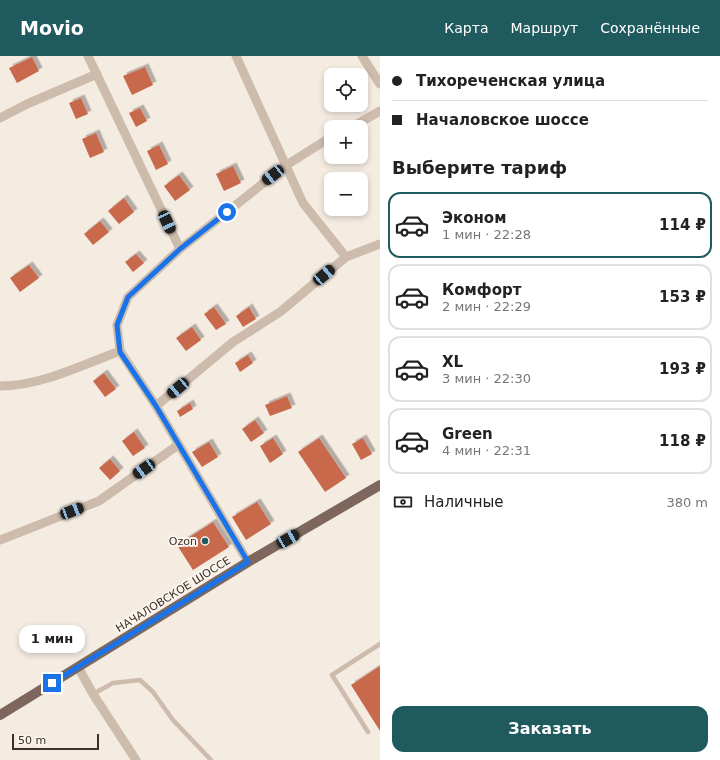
<!DOCTYPE html>
<html lang="ru">
<meta charset="utf-8">
<style>
body{margin:0;font-family:"DejaVu Sans",sans-serif;background:#f2f2f2;color:#222;height:100vh;display:flex;flex-direction:column;font-size:15px;white-space:nowrap}
*{box-sizing:border-box;margin:0}
p{font-size:13px;color:#767676}
.icon{flex:none;width:22px;height:22px;fill:none;stroke:currentColor;stroke-width:2;stroke-linecap:round;stroke-linejoin:round}
.map{position:relative;flex:1;overflow:hidden}
.panel{display:flex;flex-direction:column;background:#fff;width:340px}
.panel>*{flex:none}
.top-card{display:grid;align-content:center;height:88px;padding:0 12px;background:#fff}
.controls{position:absolute;left:324px;top:12px;display:grid;gap:8px}
.controls a{display:grid;place-items:center;width:44px;height:44px;border-radius:8px;background:#fff;box-shadow:0 2px 6px #0003;font-size:20px}
.scale{position:absolute;left:12px;bottom:10px;width:87px;box-sizing:border-box;padding-left:4px;border:2px solid #3b302b;border-top:0;font-size:11px;line-height:14px;white-space:nowrap;color:#3b302b;-webkit-text-stroke:3px #fbf5ee;paint-order:stroke}
.end{position:absolute;width:18px;height:18px;margin:-9px;border:5px solid #1a73e8;background:#fff;box-shadow:0 0 0 2px #fff}
.from{border-radius:50%}
.bubble{position:absolute;height:28px;border-radius:12px;background:#fff;box-shadow:0 2px 6px #0003;font-size:13px;font-weight:600;line-height:28px;text-align:center}
.car{position:absolute;width:12px;height:24px;margin:-12px -6px;border-radius:5px;box-shadow:0 0 3px 1px #0007;background:linear-gradient(#222 24%,#8ab4d8 0 40%,#222 0 76%,#8ab4d8 0 86%,#222 0)}
.top-card b{display:flex;align-items:center;gap:14px;height:38px;font-size:15px}
.top-card b+b{border-top:1px solid #e0e0e0}
.top-card i{width:10px;height:10px;background:#222}
ul{padding:0;list-style:none}
li{display:flex;align-items:center;gap:12px;height:66px;margin:0 8px 6px;padding:0 4px;border:2px solid #e0e0e0;border-radius:12px}
li div{flex:1}
li b{display:block;font-size:15px}
li em{font-style:normal;font-weight:600}
li.current{border-color:#1f5a5e}
li>.icon{width:36px;height:36px;stroke-width:1.5}
h2{padding:0 12px;font-size:18px;line-height:48px}
.pay{display:flex;align-items:center;gap:10px;height:44px;padding:0 12px;font-size:15px}
.pay p{margin-inline-start:auto}
.primary-button{display:flex;gap:8px;margin-top:auto;padding:8px 12px}
.primary-button a{flex:1;height:46px;border-radius:12px;background:#1f5a5e;color:#fff;font-size:16px;font-weight:600;line-height:46px;text-align:center}
header{display:flex;align-items:center;gap:24px;box-sizing:border-box;height:56px;padding:0 20px;background:#1f5a5e;color:#fff}
header strong{font-size:19px}
nav{display:flex;gap:22px;margin-inline-start:auto;font-size:14px}
main{display:flex;flex:1;min-height:0}
.map>svg:first-child{display:block}
.building{fill:#c8694b;filter:url(#shadow)}
.lines{fill:none;stroke-linecap:round;stroke-linejoin:round}
.service{stroke:#cdbbac;stroke-width:4.5}
.minor{stroke:#cdbbac;stroke-width:9}
.primary{stroke:#7d675c;stroke-width:10}
.route{stroke:#1a73e8;stroke-width:5}
.poi-dot{fill:#1f5a5e;stroke:#fbf5ee;stroke-width:1.5}
.labels{text-anchor:middle;stroke-width:4;stroke-linejoin:round;paint-order:stroke}
.poi-label{font-size:11px;fill:#3b302b;stroke:#fbf5ee;text-anchor:end}
.street-label{font-size:11px;fill:#3b302b;stroke:#fbf5ee}
</style>
<header>
<strong>Movio</strong>
<nav><a>Карта</a><a>Маршрут</a><a>Сохранённые</a></nav>
</header>
<main>
<div class="map">
<svg width="380" height="704" viewBox="0 0 380 704">
<defs>
<filter id="shadow"><feDropShadow dx="3.5" dy="-3.5" stdDeviation="0" flood-color="#0004"/></filter>
</defs>
<rect width="100%" height="100%" fill="#f4ebe1"/>
<path class="building" d="M32 1 39 15 17 27 9 12Z
M145 11 153 29 132 39 123 20Z
M81 42 88 58 76 63 69 47Z
M140 52 147 65 136 71 129 57Z
M96 77 104 96 90 102 82 83Z
M159 89 168 108 156 114 147 95Z
M233 110 241 127 224 135 216 118Z
M179 119 190 134 175 145 164 130Z
M124 142 134 156 119 168 108 155Z
M100 165 109 176 93 189 84 178Z
M136 198 144 207 133 216 125 206Z
M29 209 39 222 20 236 10 222Z
M214 251 226 268 216 274 204 258Z
M249 251 256 263 243 271 236 260Z
M192 271 201 284 186 295 176 282Z
M248 299 253 307 240 316 235 307Z
M104 317 116 333 105 341 93 325Z
M287 340 292 352 270 360 265 349Z
M190 347 193 353 180 361 177 355Z
M255 364 264 377 251 386 242 373Z
M134 376 145 392 133 400 122 385Z
M273 382 283 398 270 407 260 390Z
M319 382 346 422 325 436 298 396Z
M363 382 372 398 361 404 352 388Z
M209 386 218 401 202 411 192 396Z
M110 403 120 415 110 424 99 412Z
M257 446 271 468 246 484 232 461Z
M213 466 229 491 193 514 177 489Z
M380 610V675L351 629Z"/>
<g class="lines">
<path class="service" d="M93 638 113 627 140 624 153 636 173 664 211 704
M368 676 332 619 380 588"/>
<path class="minor" d="M88 0 180 193
M236 0 303 147 346 201
M362 0 380 28
M0 62 27 48 97 18
M352 71 380 55
M120 295 117 269 128 241 180 193 285 110 331 81
M0 330C41 330 82 309 120 295L156 350 248 506
M156 350 233 286 280 256 346 201 380 188
M0 484 99 445 178 389
M78 611 93 638 136 704"/>
<path class="primary" d="M0 659 248 506 380 429"/>
</g>
<g class="lines">
<path class="route" d="M52 627 248 506 156 350 120 296 117 269 128 241 180 193 227 156"/>
</g>
<circle class="poi-dot" cx="205" cy="485" r="4"/>
<g class="labels">
<g class="poi-label">
<text x="197" y="489">Ozon</text>
</g>
<g class="street-label">
<text transform="translate(173 538) rotate(-32)" y="4">НАЧАЛОВСКОЕ ШОССЕ</text>
</g>
</g>
</svg>
<div class="controls">
<a><svg class="icon" aria-label="locate" viewBox="0 0 24 24"><circle cx="12" cy="12" r="6"/><path d="M12 2v4M12 18v4M2 12h4M18 12h4"/></svg></a>
<a>+</a>
<a>−</a>
</div>
<div class="scale">50 m</div>
<i class="end from" style="left:227px;top:156px"></i>
<i class="end" style="left:52px;top:627px"></i>
<div class="bubble" style="left:19px;top:569px;width:66px">1 мин</div>
<i class="car" style="left:273px;top:119px;rotate:232deg"></i>
<i class="car" style="left:167px;top:166px;rotate:155deg"></i>
<i class="car" style="left:324px;top:219px;rotate:50deg"></i>
<i class="car" style="left:178px;top:332px;rotate:230deg"></i>
<i class="car" style="left:144px;top:413px;rotate:235deg"></i>
<i class="car" style="left:72px;top:455px;rotate:69deg"></i>
<i class="car" style="left:288px;top:483px;rotate:60deg"></i>
</div>
<section class="panel">
<div class="top-card">
<b><i class="from"></i>Тихореченская улица</b>
<b><i></i>Началовское шоссе</b>
</div>
<h2>Выберите тариф</h2>
<ul>
<li class="current"><svg class="icon" aria-label="car" viewBox="0 0 24 24"><path d="M5 17H2v-5l4-1 3-4h7l3 4 3 1v5h-3M9 17h6M6 11h13"/><circle cx="7" cy="17" r="2"/><circle cx="17" cy="17" r="2"/></svg><div><b>Эконом</b><p>1 мин · 22:28</p></div><em>114 ₽</em></li>
<li><svg class="icon" aria-label="car" viewBox="0 0 24 24"><path d="M5 17H2v-5l4-1 3-4h7l3 4 3 1v5h-3M9 17h6M6 11h13"/><circle cx="7" cy="17" r="2"/><circle cx="17" cy="17" r="2"/></svg><div><b>Комфорт</b><p>2 мин · 22:29</p></div><em>153 ₽</em></li>
<li><svg class="icon" aria-label="car" viewBox="0 0 24 24"><path d="M5 17H2v-5l4-1 3-4h7l3 4 3 1v5h-3M9 17h6M6 11h13"/><circle cx="7" cy="17" r="2"/><circle cx="17" cy="17" r="2"/></svg><div><b>XL</b><p>3 мин · 22:30</p></div><em>193 ₽</em></li>
<li><svg class="icon" aria-label="car" viewBox="0 0 24 24"><path d="M5 17H2v-5l4-1 3-4h7l3 4 3 1v5h-3M9 17h6M6 11h13"/><circle cx="7" cy="17" r="2"/><circle cx="17" cy="17" r="2"/></svg><div><b>Green</b><p>4 мин · 22:31</p></div><em>118 ₽</em></li>
</ul>
<div class="pay"><svg class="icon" aria-label="cash" viewBox="0 0 24 24"><path d="M3 7h18v10H3z"/><circle cx="12" cy="12" r="2"/></svg>Наличные<p>380 m</p></div>
<div class="primary-button"><a>Заказать</a></div>
</section>
</main>
